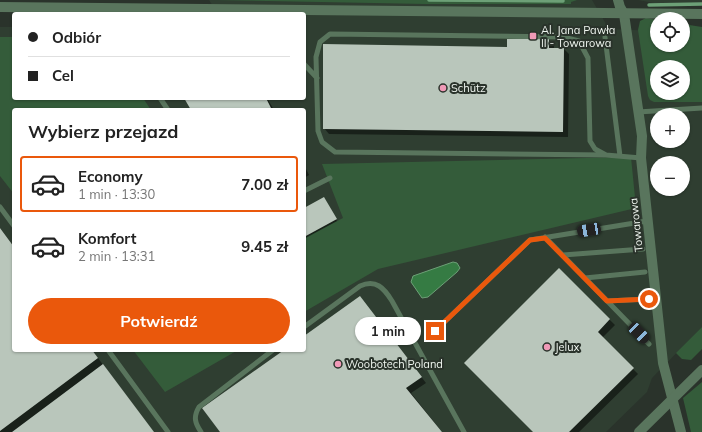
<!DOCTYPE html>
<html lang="pl">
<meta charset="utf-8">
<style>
body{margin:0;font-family:Mulish,sans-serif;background:#f2f2f2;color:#222;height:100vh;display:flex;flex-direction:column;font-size:15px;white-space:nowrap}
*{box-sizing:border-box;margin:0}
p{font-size:13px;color:#767676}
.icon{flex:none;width:22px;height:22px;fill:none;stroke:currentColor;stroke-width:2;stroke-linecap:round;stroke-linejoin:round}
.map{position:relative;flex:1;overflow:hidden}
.side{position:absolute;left:12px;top:108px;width:294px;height:244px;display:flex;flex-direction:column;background:#fff;border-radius:4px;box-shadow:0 1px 3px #0004}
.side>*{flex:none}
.banner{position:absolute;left:12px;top:12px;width:294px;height:88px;border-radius:4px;box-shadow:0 1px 3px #0004;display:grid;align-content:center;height:88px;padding:0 16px;background:#fff}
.tools{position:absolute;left:650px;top:12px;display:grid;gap:8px}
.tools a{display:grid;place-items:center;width:40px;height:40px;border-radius:50%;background:#fff;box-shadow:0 1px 3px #0004;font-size:20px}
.end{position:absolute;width:18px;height:18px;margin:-9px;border:5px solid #ea580c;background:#fff;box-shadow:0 0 0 2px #fff}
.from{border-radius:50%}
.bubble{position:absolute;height:28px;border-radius:14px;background:#fff;box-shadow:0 1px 3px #0004;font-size:13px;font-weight:700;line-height:28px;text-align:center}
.car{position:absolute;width:12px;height:24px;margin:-12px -6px;border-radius:5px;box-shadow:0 0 3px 1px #0007;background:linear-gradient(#222 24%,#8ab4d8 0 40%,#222 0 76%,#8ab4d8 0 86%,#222 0)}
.banner b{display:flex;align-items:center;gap:14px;height:38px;font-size:15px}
.banner b+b{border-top:1px solid #e0e0e0}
.banner i{width:10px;height:10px;background:#222}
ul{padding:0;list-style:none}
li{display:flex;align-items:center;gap:12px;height:56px;margin:0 8px 6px;padding:0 8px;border:2px solid transparent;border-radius:4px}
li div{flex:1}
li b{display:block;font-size:15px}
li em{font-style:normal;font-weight:700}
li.selected{border-color:#ea580c}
li>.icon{width:36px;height:36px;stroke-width:1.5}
h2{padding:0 16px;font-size:18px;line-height:48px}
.primary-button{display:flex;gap:8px;margin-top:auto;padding:8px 16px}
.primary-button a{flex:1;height:46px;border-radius:24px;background:#ea580c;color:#fff;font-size:16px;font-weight:700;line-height:46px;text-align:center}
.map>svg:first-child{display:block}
.built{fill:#2f3e31;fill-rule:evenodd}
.green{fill:#345c3a;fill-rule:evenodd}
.water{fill:#357b43;stroke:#6da077}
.shadow{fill:#0007}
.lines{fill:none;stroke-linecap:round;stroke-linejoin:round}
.stream{stroke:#6da077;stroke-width:3.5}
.building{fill:#b9c6bb}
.service{stroke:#59755d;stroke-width:5}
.minor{stroke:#59755d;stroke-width:10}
.tertiary{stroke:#59755d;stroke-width:10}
.route{stroke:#ea580c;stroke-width:5}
.poi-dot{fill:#f09ab7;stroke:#2a332b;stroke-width:1.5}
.labels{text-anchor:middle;stroke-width:4;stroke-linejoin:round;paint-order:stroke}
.poi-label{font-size:11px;fill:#f0f6f0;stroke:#2a332b;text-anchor:start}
.street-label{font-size:11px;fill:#f0f6f0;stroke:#2a332b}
</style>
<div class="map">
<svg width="702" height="432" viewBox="0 0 702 432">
<rect width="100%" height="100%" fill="#2a332b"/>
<path class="built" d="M209 0H592L609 29 657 31V45H683L702 33V327L652 378 647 392 606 432H0V27H14V98H304V14H218ZM657 67H683V93H657ZM14 110H304V350H14ZM657 115H683V141H657ZM657 163H683V189H657Z
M638 0H702V4H659Z"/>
<path class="green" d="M215 0H577L571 2V4H426Z
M646 18 657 20V45H683V24L702 27V102H654L650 100 648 96 638 30 640 21ZM657 67H683V93H657Z
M0 37H14V98H143L151 110H14V194L0 176Z
M631 157 636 208 378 269 304 312V238L343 218 322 164Z
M702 327V349L691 360 682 359 676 353Z
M133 350H238L165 392Z
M702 382V432H691L683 398Z"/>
<path class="water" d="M453 262 457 263 460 268 457 272 428 297 422 298 411 282 413 276Z"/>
<path class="shadow" d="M548 39 554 45V49H564L569 54 568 137 329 134 324 128 508 48Z
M185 98H267L274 110H192Z
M304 165 309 175 304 178Z
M325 199 337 221 304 239V209Z
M0 228 14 247V350H92L153 432H0Z
M559 270 615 325 602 338 638 374 579 432H534Z
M360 297 426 383 411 393 442 432H222L286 350H304V337Z"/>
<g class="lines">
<path class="stream" d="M429 0 563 1
M649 5 702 4"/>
</g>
<path class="building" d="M549 38V48H564L563 132 323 129V44L507 47V39Z
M184 98H266L272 110H191Z
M324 197 337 219 304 237V208Z
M0 228 14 247V350H92L98 358 0 431Z
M559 268 610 319 598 332 634 368 569 432H533L464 363Z
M360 296 422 377 406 388 442 432H220L202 408 284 350H304V336Z
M103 364 154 432H12Z"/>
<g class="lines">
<path class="service" d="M605 37 620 156
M304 64 317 78
M160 98 168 110
M638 112 702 108
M606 155 335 152 322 142 318 131 316 57 320 42 330 34 563 37 579 41 588 58 590 141 595 149 606 155 641 158
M304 191 330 178
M0 207 14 226
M545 237 649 344
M563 255 643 249
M585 278 645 272
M607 301 649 299
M304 327 360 286C376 279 384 288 392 301L464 432
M435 331 530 240 647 221
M108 350 168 432
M201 432C195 423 193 417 199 407L273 350"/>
<path class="minor" d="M618 0 620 7 624 14 642 136 641 158 663 363 681 432"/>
<path class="tertiary" d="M0 7 702 14
M639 432 702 370"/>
</g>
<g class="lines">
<path class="route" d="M435 331 530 240 545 238 607 301 649 299"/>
</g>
<g class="poi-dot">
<rect x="529" y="32" width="8" height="8" rx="2"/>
<circle cx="443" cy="88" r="4"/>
<circle cx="547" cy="347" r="4"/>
<circle cx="338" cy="364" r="4"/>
</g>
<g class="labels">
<g class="poi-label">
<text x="541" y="34">Al. Jana Pawła<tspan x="541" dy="13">II - Towarowa</tspan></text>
<text x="451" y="92">Schütz</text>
<text x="555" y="351">Jelux</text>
<text x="346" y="368">Woobotech Poland</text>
</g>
<g class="street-label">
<text transform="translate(636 225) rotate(-96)" y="4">Towarowa</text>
</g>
</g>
</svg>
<div class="tools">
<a><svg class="icon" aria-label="locate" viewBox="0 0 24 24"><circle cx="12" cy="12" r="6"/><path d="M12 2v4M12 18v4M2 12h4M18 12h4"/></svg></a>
<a><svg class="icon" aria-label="layers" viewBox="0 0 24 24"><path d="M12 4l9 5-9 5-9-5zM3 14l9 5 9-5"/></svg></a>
<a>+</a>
<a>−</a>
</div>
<i class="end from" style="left:649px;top:299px"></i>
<i class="end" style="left:435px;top:331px"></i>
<div class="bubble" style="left:355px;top:317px;width:66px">1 min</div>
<i class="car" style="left:589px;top:230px;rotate:260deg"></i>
<i class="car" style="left:639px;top:333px;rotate:135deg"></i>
<div class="banner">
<b><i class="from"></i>Odbiór</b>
<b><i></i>Cel</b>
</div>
<section class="side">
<h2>Wybierz przejazd</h2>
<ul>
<li class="selected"><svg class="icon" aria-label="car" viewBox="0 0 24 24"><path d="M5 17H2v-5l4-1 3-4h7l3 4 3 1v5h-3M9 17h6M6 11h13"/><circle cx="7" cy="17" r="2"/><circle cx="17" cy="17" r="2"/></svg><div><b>Economy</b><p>1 min · 13:30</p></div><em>7.00 zł</em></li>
<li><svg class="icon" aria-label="car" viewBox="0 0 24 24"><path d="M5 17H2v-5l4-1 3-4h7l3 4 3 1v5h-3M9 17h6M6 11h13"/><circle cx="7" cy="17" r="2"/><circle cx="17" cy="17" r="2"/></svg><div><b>Komfort</b><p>2 min · 13:31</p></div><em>9.45 zł</em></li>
</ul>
<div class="primary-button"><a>Potwierdź</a></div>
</section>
</div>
